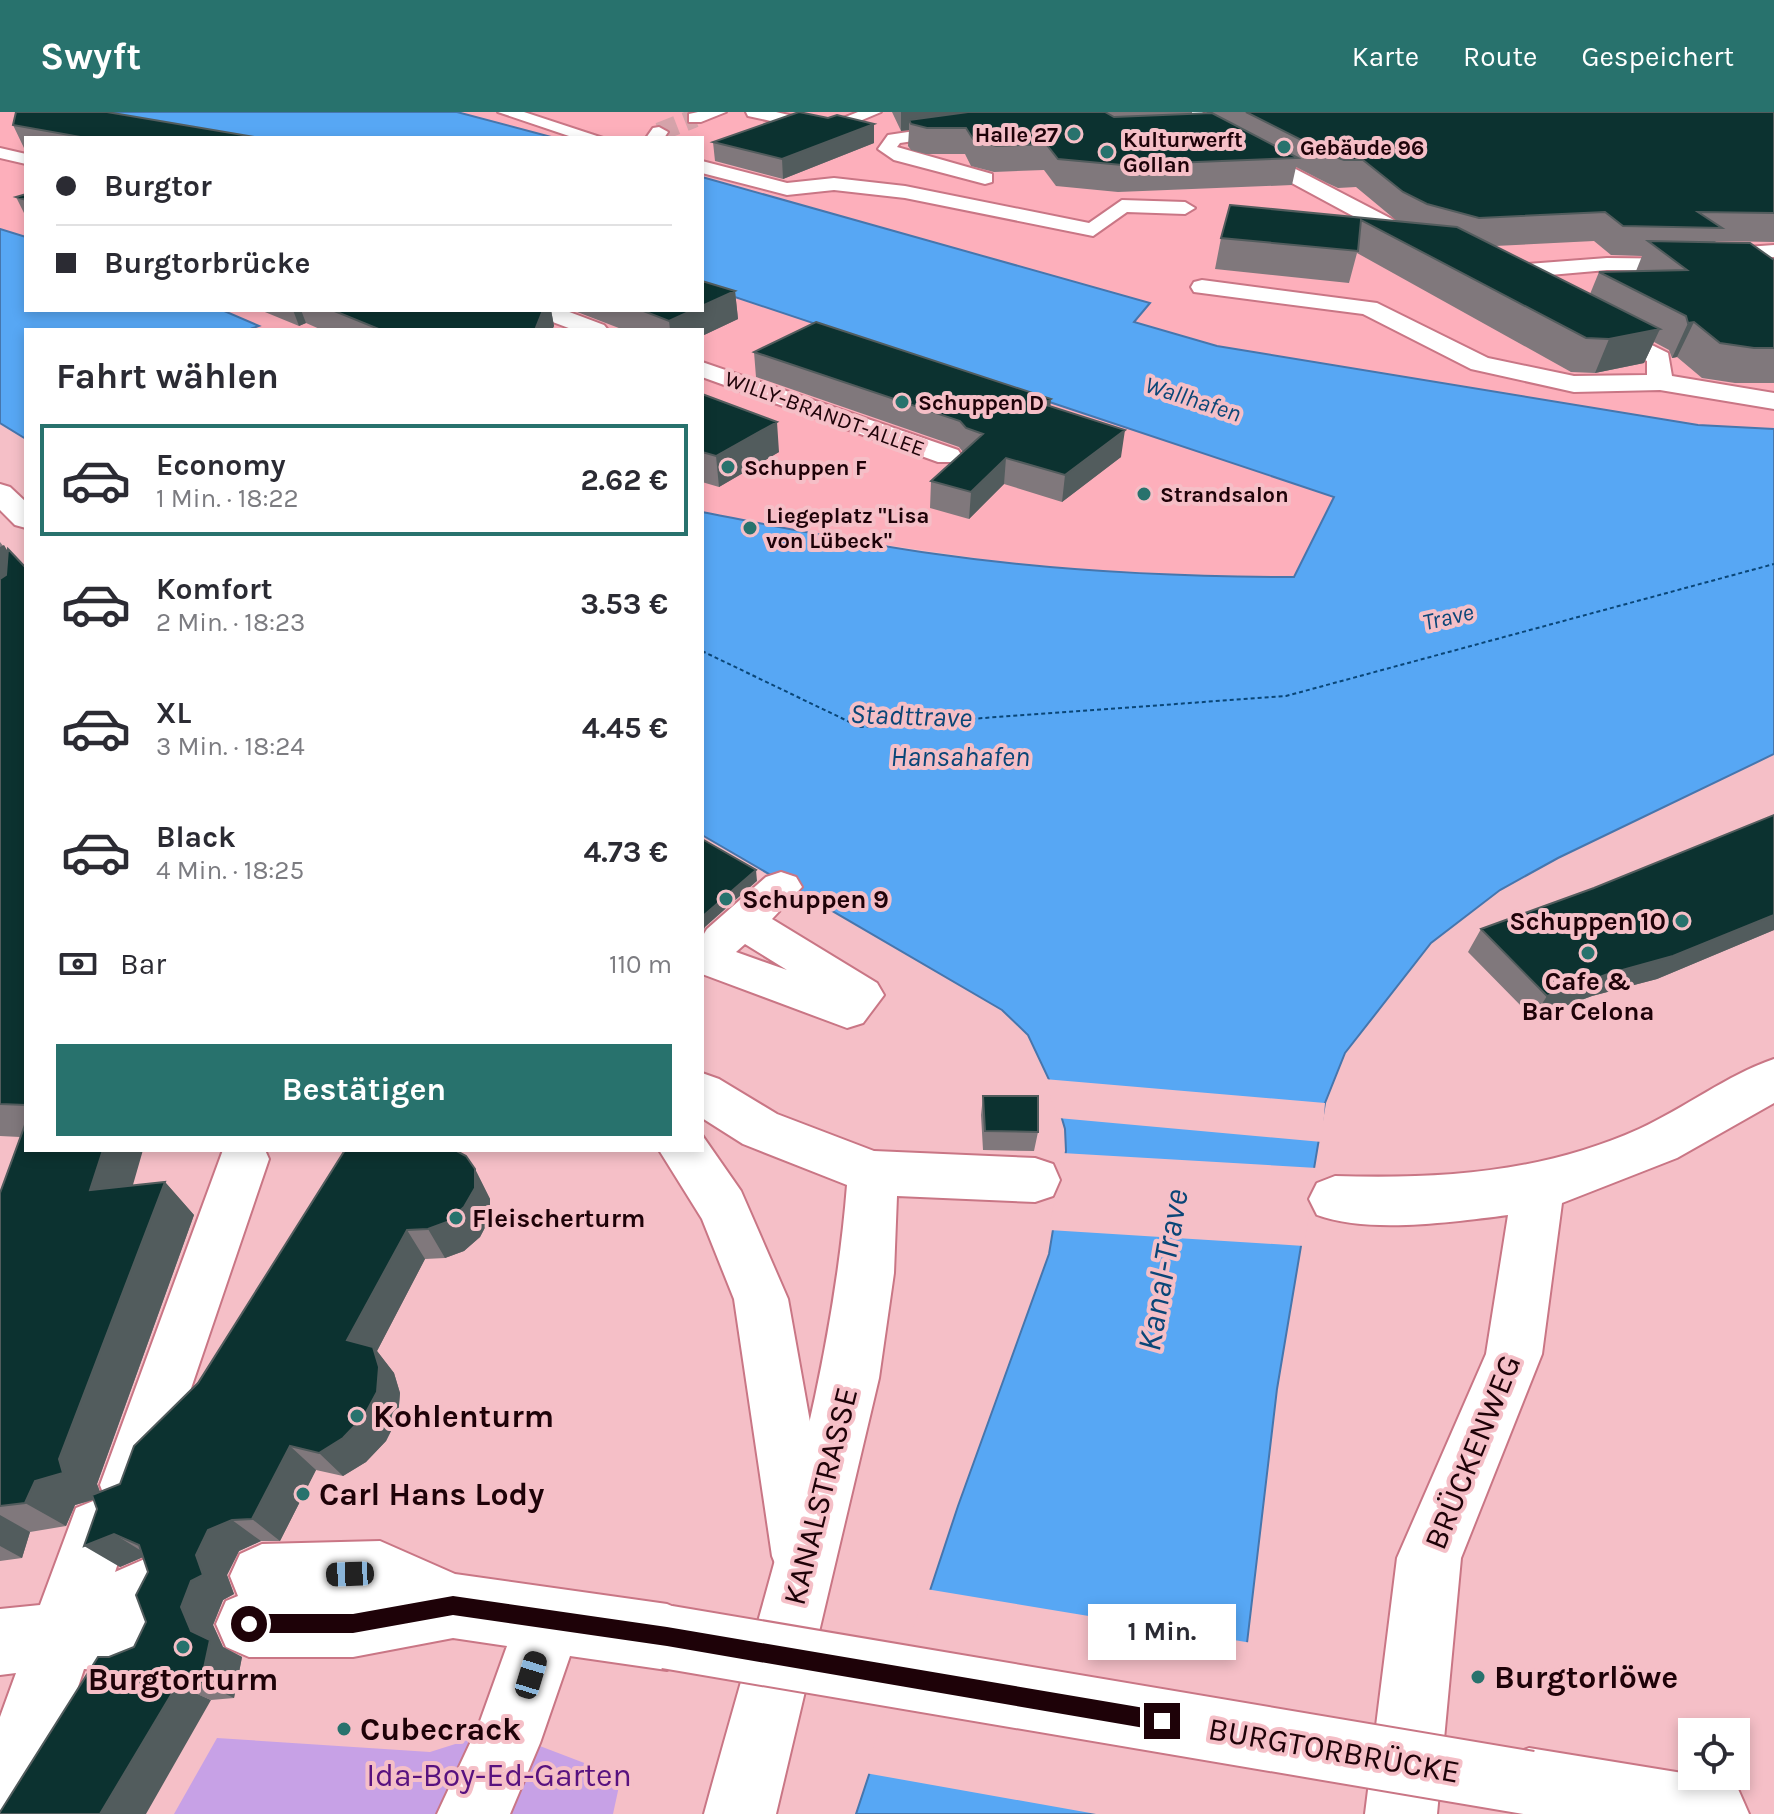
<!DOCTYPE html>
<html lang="de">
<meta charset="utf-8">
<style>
body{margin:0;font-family:Karla,sans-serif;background:#f7f7f7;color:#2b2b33;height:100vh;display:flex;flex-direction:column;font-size:30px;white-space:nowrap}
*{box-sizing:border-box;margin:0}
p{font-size:26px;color:#7c7c81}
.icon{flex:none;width:44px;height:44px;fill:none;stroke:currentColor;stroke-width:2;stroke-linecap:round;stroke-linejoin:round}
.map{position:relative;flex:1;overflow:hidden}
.details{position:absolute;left:24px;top:216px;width:680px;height:824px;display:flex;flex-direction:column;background:#fff;border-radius:0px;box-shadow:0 4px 12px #0003}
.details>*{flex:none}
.banner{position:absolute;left:24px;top:24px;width:680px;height:176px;border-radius:0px;box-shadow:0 4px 12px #0003;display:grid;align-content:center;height:176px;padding:0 32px;background:#fff}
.buttons{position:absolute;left:1678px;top:1606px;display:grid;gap:16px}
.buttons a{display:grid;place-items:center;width:72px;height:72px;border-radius:0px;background:#fff;box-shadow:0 4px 12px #0003;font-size:40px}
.end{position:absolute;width:36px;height:36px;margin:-18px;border:10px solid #1e0208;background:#fff;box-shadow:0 0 0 4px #fff}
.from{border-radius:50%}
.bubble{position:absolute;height:56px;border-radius:0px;background:#fff;box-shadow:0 4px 12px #0003;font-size:26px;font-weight:700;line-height:56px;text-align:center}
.car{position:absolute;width:24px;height:48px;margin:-24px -12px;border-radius:10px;box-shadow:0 0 6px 2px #0007;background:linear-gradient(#222 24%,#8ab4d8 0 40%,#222 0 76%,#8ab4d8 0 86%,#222 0)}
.banner b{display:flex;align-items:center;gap:28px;height:76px;font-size:30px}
.banner b+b{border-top:2px solid #e1e1e2}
.banner i{width:20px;height:20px;background:#2b2b33}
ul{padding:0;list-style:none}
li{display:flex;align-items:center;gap:24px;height:112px;margin:0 16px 12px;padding:0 16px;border:4px solid transparent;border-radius:0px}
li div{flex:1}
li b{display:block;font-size:30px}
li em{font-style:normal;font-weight:700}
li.current{border-color:#28726d}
li>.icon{width:72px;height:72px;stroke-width:1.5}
h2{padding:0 32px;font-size:36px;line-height:96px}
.pay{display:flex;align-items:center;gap:20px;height:88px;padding:0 32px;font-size:30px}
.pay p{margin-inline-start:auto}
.action{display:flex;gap:16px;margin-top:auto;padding:16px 32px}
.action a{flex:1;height:92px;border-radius:0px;background:#28726d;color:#fff;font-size:32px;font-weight:700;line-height:92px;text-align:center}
header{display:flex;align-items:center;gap:48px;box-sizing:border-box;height:112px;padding:0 40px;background:#28726d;color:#fff}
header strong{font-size:38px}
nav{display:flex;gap:44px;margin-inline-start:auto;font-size:28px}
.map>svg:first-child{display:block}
.built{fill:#fdafbb}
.green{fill:#c7a1e6}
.water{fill:#57a7f4;stroke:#4676ad;stroke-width:2}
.pier{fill:#f5bfc7}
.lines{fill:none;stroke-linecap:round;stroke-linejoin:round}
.ferry{stroke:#0a4677;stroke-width:2;stroke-dasharray:4 3;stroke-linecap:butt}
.minor-tunnel{stroke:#d5a3aa;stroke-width:19;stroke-dasharray:19 9;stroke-linecap:butt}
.minor-casing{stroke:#c97685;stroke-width:4}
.major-casing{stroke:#c97685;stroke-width:4}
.minor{fill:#fff;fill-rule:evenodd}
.major{fill:#fff;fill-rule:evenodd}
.minor-bridge-casing{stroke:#c97685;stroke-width:67;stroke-linecap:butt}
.minor-bridge{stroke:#fff;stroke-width:63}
.wall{fill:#80787c;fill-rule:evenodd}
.shaded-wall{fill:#525c5d}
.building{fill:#0c3230;stroke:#525c5d;stroke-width:2}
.route{fill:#1e0208}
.poi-dot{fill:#28726d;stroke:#f5bfc7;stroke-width:3}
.labels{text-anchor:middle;stroke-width:8;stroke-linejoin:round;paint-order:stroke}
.far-poi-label{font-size:22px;font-weight:bold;fill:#1e0208;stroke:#f5bfc7;text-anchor:start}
.far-street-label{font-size:22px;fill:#1e0208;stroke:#f5bfc7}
.far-water-label{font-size:24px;font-style:italic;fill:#0a4677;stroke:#f5bfc7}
.poi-label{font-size:26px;font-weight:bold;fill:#1e0208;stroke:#f5bfc7;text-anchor:start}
.water-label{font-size:28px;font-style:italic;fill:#0a4677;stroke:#f5bfc7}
.near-poi-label{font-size:32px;font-weight:bold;fill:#1e0208;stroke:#f5bfc7;text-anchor:start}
.near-street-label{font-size:32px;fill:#1e0208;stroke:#f5bfc7}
.near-park-label{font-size:32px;fill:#58127f;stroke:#f5bfc7}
.near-water-label{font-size:34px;font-style:italic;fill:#0a4677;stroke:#f5bfc7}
</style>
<header>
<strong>Swyft</strong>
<nav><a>Karte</a><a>Route</a><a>Gespeichert</a></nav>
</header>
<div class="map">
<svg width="1774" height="1702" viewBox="0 0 1774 1702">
<rect width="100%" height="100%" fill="#f5bfc7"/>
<path class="built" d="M0 0H44L26 26V125L0 117Z
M457 0H1774V317L1698 313 1217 234 1133 210 1149 191 702 65V26H555Z
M702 174 890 235 1334 384 1294 465 1129 461 1003 450 845 427 702 400V218H257L252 216 258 213 222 198H702Z"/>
<path class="green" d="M487 1622 511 1623 621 1665 613 1702H174L217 1626 430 1640Z"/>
<path class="water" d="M44 0H457L555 26H195Z
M702 65 1150 191 1134 210 1217 234 1698 313 1774 317V642L1558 746 1500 778 1431 831 1345 941 1325 991 1277 1277 1247 1531 1233 1702H856L958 1394 1049 1142 1066 1039 1065 1017 1053 976 1028 923 1002 898 702 723V400C780 415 857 431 936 442 1054 459 1174 465 1294 465L1334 385 702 174Z
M0 117 26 125V198H222L259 214 253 216 257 218H26V327L0 311Z"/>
<path class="pier" d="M1044 967 1325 991 1322 1030 1058 1006Z
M1062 1041 1317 1056 1304 1134 1049 1118Z
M926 1477 1252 1531 1237 1702H1096L865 1661Z"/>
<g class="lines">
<path class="ferry" d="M702 539 860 615 1286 584 1774 452"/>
<path class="minor-tunnel" d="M659 20 695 6"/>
<defs>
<path id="minor" d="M498 0H524L603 26H575Z
M698 0H726L701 10H689V2Z
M746 0H776L828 12 858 0H881L829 22 748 4Z
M1184 0H1202L1226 21 1440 132 1430 138 1403 131 1214 29Z
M968 11 974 12V20L900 31 897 35 992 62V70L985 72 894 48 878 37 888 23Z
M659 15 668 20 664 26H646L653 16Z
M0 36 26 42V52L0 46Z
M702 49 787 71 834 66 905 74 1089 111 1122 88 1185 90 1195 96 1185 102 1127 100 1093 124 905 86 834 78 787 83 702 61Z
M1774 133V145L1756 147 1774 157V173L1722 142 1733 136Z
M1607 146 1697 147 1708 153 1697 159 1607 158 1527 165 1530 170 1527 175 1519 177 1491 161 1502 154Z
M1202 168 1377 191 1488 246 1574 264 1647 263V249L1589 218 1585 213 1597 206 1668 241 1672 264 1774 281V297L1660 278 1574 280 1471 257 1363 202 1194 180 1191 175 1194 170Z
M530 198H564L604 213 608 218H574L534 203Z
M702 250 958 338 962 344 958 350H938L702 265Z
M781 760 796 765 802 775 772 807 877 871 884 883 863 911 847 916 702 862V825L707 817 766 765ZM745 832 787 858 736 840Z
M702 1023 741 1079 788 1187 834 1444 825 1466 803 1475 781 1466 772 1444 734 1187 702 1107 659 1038H702Z
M223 1038H265L269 1047 151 1394 130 1403 122 1400 129 1418 115 1460 147 1446 170 1455 179 1478 167 1502 178 1526 168 1549 145 1559 84 1557 63 1620 25 1702H0V1605L16 1561 0 1563V1497L40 1493 76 1396 98 1387 107 1391 100 1373Z
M380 1429 455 1462 667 1492 690 1502 700 1525 690 1548 667 1558 570 1544 540 1631 510 1702H437L479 1612 507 1534 453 1526 353 1545H249L226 1535 216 1512 226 1489 238 1484 230 1464 240 1442 262 1432Z
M1529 1636 1713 1666 1738 1677 1749 1702H1519L1504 1696 1494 1671 1504 1646Z"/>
<path id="major" d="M0 372 10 375 26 390V416L15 413 0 398Z
M1774 947V991L1677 1046 1562 1091 1542 1242 1461 1446 1437 1702H1365L1397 1446 1486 1242 1508 1103C1454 1110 1368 1122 1317 1103L1309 1087 1317 1071 1335 1064C1441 1067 1541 1061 1639 1017 1685 996 1727 963 1774 947Z
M702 961 719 967 777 1002 874 1039 1035 1046 1053 1052 1060 1068 1053 1084 1035 1090 897 1084 894 1161 879 1266 776 1702H704C760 1495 830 1288 847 1073L743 1032 702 1006Z"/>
</defs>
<use href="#minor" class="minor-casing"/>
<use href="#major" class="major-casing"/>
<use href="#minor" class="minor"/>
<use href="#major" class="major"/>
<defs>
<path id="minor-bridge" d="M667 1525 1529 1671"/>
</defs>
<use href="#minor-bridge" class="minor-bridge-casing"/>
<use href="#minor-bridge" class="minor-bridge"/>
</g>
<path class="wall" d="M892 0H1192V2L1207 1 1206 0H1774V130L1716 129 1715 130 1774 148V271H1735L1702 266 1677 245 1672 246 1669 238 1654 230 1644 251 1595 261 1571 260 1357 141 1349 171 1215 157 1221 126 1230 93 1397 109 1356 75 1338 76 1327 71 1296 55 1292 73 1118 80 1056 74 1044 58 994 60 971 54 965 42H926L911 38 908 34 909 18 901 19ZM1594 129 1611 143 1642 144 1636 159 1599 160 1590 182 1495 134Z
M13 13 260 26H26V37L24 36Z
M713 30 874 31 783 67 715 49Z
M26 82V105L16 85Z
M735 179 738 207 702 224V218H624L572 198H702Z
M260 198H551L554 214 552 218H322L306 211 299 214Z
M754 240 1051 295 1121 345 1062 390 1004 372 969 407 930 396 931 369 963 340 959 335 756 265Z
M702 282 779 340 719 375 702 370Z
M0 430 7 439 26 456V1038L133 1074 165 1070 194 1103 97 1372 100 1380 120 1372 475 1057 490 1087V1106L480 1125 464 1139 445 1146 425 1147 377 1239 394 1261 400 1281 398 1305 386 1329 366 1350 343 1364 316 1358 280 1429H261L239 1439 227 1463 234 1482 223 1488 213 1513 223 1535 242 1545 234 1586 211 1588 109 1545 134 1535 146 1510 148 1460 143 1445 120 1455 94 1388 75 1393 66 1414 30 1420 22 1446 0 1449V1081L20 1025 0 1024Z
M1774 703V818L1657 867 1592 884 1533 906 1468 840 1481 817 1594 776Z
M983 984 1038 1020 1034 1039 983 1038 981 1003Z"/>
<path class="shaded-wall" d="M901 0H1033L909 8V18L901 19Z
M874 12V31L783 67 782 47Z
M735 179 738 207 702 224V218H670L669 209 693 198H702V194Z
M293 198H301L306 211 299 214Z
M543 198H551L554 214 552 218H535Z
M1694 210 1677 245 1672 246 1688 211Z
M1660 217 1644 251 1595 261 1609 227Z
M1051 287 1049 312 1043 292Z
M777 310 779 340 719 375 716 344Z
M1125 318 1121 345 1062 390 1065 363Z
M1006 346 1004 372 969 407 971 380Z
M4 433 25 468 0 482V435Z
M756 758 757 769 705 815 702 822V808L703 804Z
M1774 803V818L1657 867 1592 884 1533 906 1547 884Z
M103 1038H143L122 1111 90 1078Z
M475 1057 490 1087V1106L480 1125 464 1139 445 1146 428 1117Z
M165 1070 194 1103 97 1372 102 1385 75 1393 66 1414 25 1391 35 1369 59 1347Z
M407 1118 425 1147 377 1239 394 1261 400 1281 398 1305 386 1329 366 1350 343 1364 319 1341 347 1228Z
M290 1334 316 1358 280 1429 252 1407Z
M0 1403 30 1420 22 1446 0 1434Z
M232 1408 261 1429 239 1439 227 1463 234 1482 223 1488 213 1513 223 1535 242 1545 234 1586 201 1570 181 1495 196 1443 208 1418Z
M114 1422 148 1443 120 1455 84 1434Z
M177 1573 211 1588 146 1702H100Z"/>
<path class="building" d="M16 0H107L260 26H86L13 13Z
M799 0 828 6 837 3 874 12 782 47 713 30Z
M968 0H1105L1114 5 1212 1 1298 46 1122 53 1058 47 1046 32 996 34 973 27 966 16H927L911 12 909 8Z
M1246 0H1774V101L1698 100 1722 116 1623 114 1605 100 1479 106 1427 92 1403 80 1363 48H1344L1333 44Z
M26 82V88L16 85Z
M1230 93 1457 115 1660 217 1609 227 1586 226 1361 108 1358 139 1221 126Z
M1648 129 1750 131 1774 148V236H1754L1720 231 1694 210 1688 211 1686 204 1599 160 1687 158Z
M702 169 735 179 702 194Z
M332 198H543L535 218H381Z
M641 198H693L669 209Z
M816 210 1051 287 1043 292 1125 318 1065 363 1006 346 971 380 931 369 983 322 966 316 960 309 754 240Z
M702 282 777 310 716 344 702 340Z
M8 437 26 456V993L0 992V467L6 463Z
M1774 703V803L1673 844 1608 862 1547 884 1481 817 1594 776Z
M702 727 756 758 703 804 702 808Z
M983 984H1038V1020L985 1019Z
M26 1010V1038H103L90 1078 165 1070 59 1347 63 1361 35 1369 25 1391 0 1394V1081Z
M345 1038H455L466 1044 475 1057V1076L464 1095 447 1110 428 1117 407 1118 347 1228 373 1235 379 1255 377 1280 364 1304 343 1326 319 1341 290 1334 252 1407 232 1408 208 1418 196 1443 203 1463 191 1469 181 1495 191 1519 210 1528 201 1570 177 1573 100 1702H0V1700L98 1545H109L134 1535 146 1510 136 1483 148 1460 139 1433 114 1422 84 1434 97 1397 92 1383 120 1372 134 1334 198 1271Z"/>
<path class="route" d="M453 1484 667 1515 1162 1599 1169 1602 1172 1609 1169 1616 1162 1619 667 1534 453 1503 353 1521H249L242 1519 239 1512 242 1505 249 1502H353Z"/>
<g class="poi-dot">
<circle cx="1074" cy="22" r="8"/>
<circle cx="1284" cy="35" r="8"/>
<circle cx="1107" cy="40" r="8"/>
<circle cx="902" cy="290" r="8"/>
<circle cx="728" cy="355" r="8"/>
<circle cx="1144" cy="382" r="8"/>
<circle cx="750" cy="416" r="8"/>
<circle cx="726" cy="787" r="8"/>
<circle cx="1682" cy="809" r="8"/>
<circle cx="1588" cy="841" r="8"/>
<circle cx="456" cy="1106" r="8"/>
<circle cx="357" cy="1304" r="8"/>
<circle cx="303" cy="1382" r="8"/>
<circle cx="183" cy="1535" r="8"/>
<circle cx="1478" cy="1565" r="8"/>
<circle cx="344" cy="1617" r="8"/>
</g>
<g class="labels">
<g class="far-poi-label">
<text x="1058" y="30" text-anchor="end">Halle 27</text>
<text x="1123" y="35">Kulturwerft<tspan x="1123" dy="25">Gollan</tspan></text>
<text x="1300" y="43">Gebäude 96</text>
<text x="918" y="298">Schuppen D</text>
<text x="744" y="363">Schuppen F</text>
<text x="1160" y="390">Strandsalon</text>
<text x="766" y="411">Liegeplatz "Lisa<tspan x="766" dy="25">von Lübeck"</tspan></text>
</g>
<g class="far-street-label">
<text transform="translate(825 301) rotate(20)" y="8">WILLY-BRANDT-ALLEE</text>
</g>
<g class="far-water-label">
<text transform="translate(1193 287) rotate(18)" y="8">Wallhafen</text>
<text transform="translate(1448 505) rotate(-13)" y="8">Trave</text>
</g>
<g class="poi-label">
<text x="742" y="796">Schuppen 9</text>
<text x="1666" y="818" text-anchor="end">Schuppen 10</text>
<text x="1588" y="878" text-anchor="middle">Cafe &amp;<tspan x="1588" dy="30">Bar Celona</tspan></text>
<text x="472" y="1115">Fleischerturm</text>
</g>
<g class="water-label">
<text transform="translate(911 603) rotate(2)" y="10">Stadttrave</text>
<text x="960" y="654">Hansahafen</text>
</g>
<g class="near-poi-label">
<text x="373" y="1315">Kohlenturm</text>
<text x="319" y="1393">Carl Hans Lody</text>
<text x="1494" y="1576">Burgtorlöwe</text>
<text x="183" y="1578" text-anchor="middle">Burgtorturm</text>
<text x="360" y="1628">Cubecrack</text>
</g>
<g class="near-street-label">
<text transform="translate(1472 1340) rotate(-68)" y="11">BRÜCKENWEG</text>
<text transform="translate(820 1384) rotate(-76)" y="11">KANALSTRASSE</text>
<text transform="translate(1334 1638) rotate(10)" y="11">BURGTORBRÜCKE</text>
</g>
<g class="near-park-label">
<text x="499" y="1674">Ida-Boy-Ed-Garten</text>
</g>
<g class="near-water-label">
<text transform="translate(1162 1158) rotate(-80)" y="12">Kanal-Trave</text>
</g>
</g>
</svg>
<div class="buttons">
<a><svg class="icon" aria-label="locate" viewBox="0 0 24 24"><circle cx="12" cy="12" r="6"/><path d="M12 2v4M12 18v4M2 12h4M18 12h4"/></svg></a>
</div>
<i class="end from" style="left:249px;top:1512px"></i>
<i class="end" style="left:1162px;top:1609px"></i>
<div class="bubble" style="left:1088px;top:1492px;width:148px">1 Min.</div>
<i class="car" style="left:350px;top:1462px;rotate:268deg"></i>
<i class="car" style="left:531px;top:1563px;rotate:17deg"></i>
<div class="banner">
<b><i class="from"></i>Burgtor</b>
<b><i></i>Burgtorbrücke</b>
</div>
<section class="details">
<h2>Fahrt wählen</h2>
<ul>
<li class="current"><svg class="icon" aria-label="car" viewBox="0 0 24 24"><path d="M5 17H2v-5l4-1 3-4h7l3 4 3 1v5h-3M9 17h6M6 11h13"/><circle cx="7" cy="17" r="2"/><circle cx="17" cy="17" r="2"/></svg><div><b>Economy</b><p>1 Min. · 18:22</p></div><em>2.62 €</em></li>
<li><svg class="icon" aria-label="car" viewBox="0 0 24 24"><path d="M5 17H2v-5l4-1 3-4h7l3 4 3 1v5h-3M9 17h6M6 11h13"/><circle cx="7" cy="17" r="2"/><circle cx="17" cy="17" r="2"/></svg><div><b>Komfort</b><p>2 Min. · 18:23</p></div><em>3.53 €</em></li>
<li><svg class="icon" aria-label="car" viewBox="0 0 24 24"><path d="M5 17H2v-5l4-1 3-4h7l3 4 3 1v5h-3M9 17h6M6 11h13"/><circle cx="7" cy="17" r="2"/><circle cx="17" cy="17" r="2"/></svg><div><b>XL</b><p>3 Min. · 18:24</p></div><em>4.45 €</em></li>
<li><svg class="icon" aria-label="car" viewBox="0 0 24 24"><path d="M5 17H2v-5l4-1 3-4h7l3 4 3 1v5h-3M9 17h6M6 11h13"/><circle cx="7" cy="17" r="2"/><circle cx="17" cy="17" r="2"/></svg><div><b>Black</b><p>4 Min. · 18:25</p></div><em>4.73 €</em></li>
</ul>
<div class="pay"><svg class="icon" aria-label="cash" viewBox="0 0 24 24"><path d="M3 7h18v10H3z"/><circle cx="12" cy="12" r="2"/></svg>Bar<p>110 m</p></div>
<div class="action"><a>Bestätigen</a></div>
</section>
</div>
